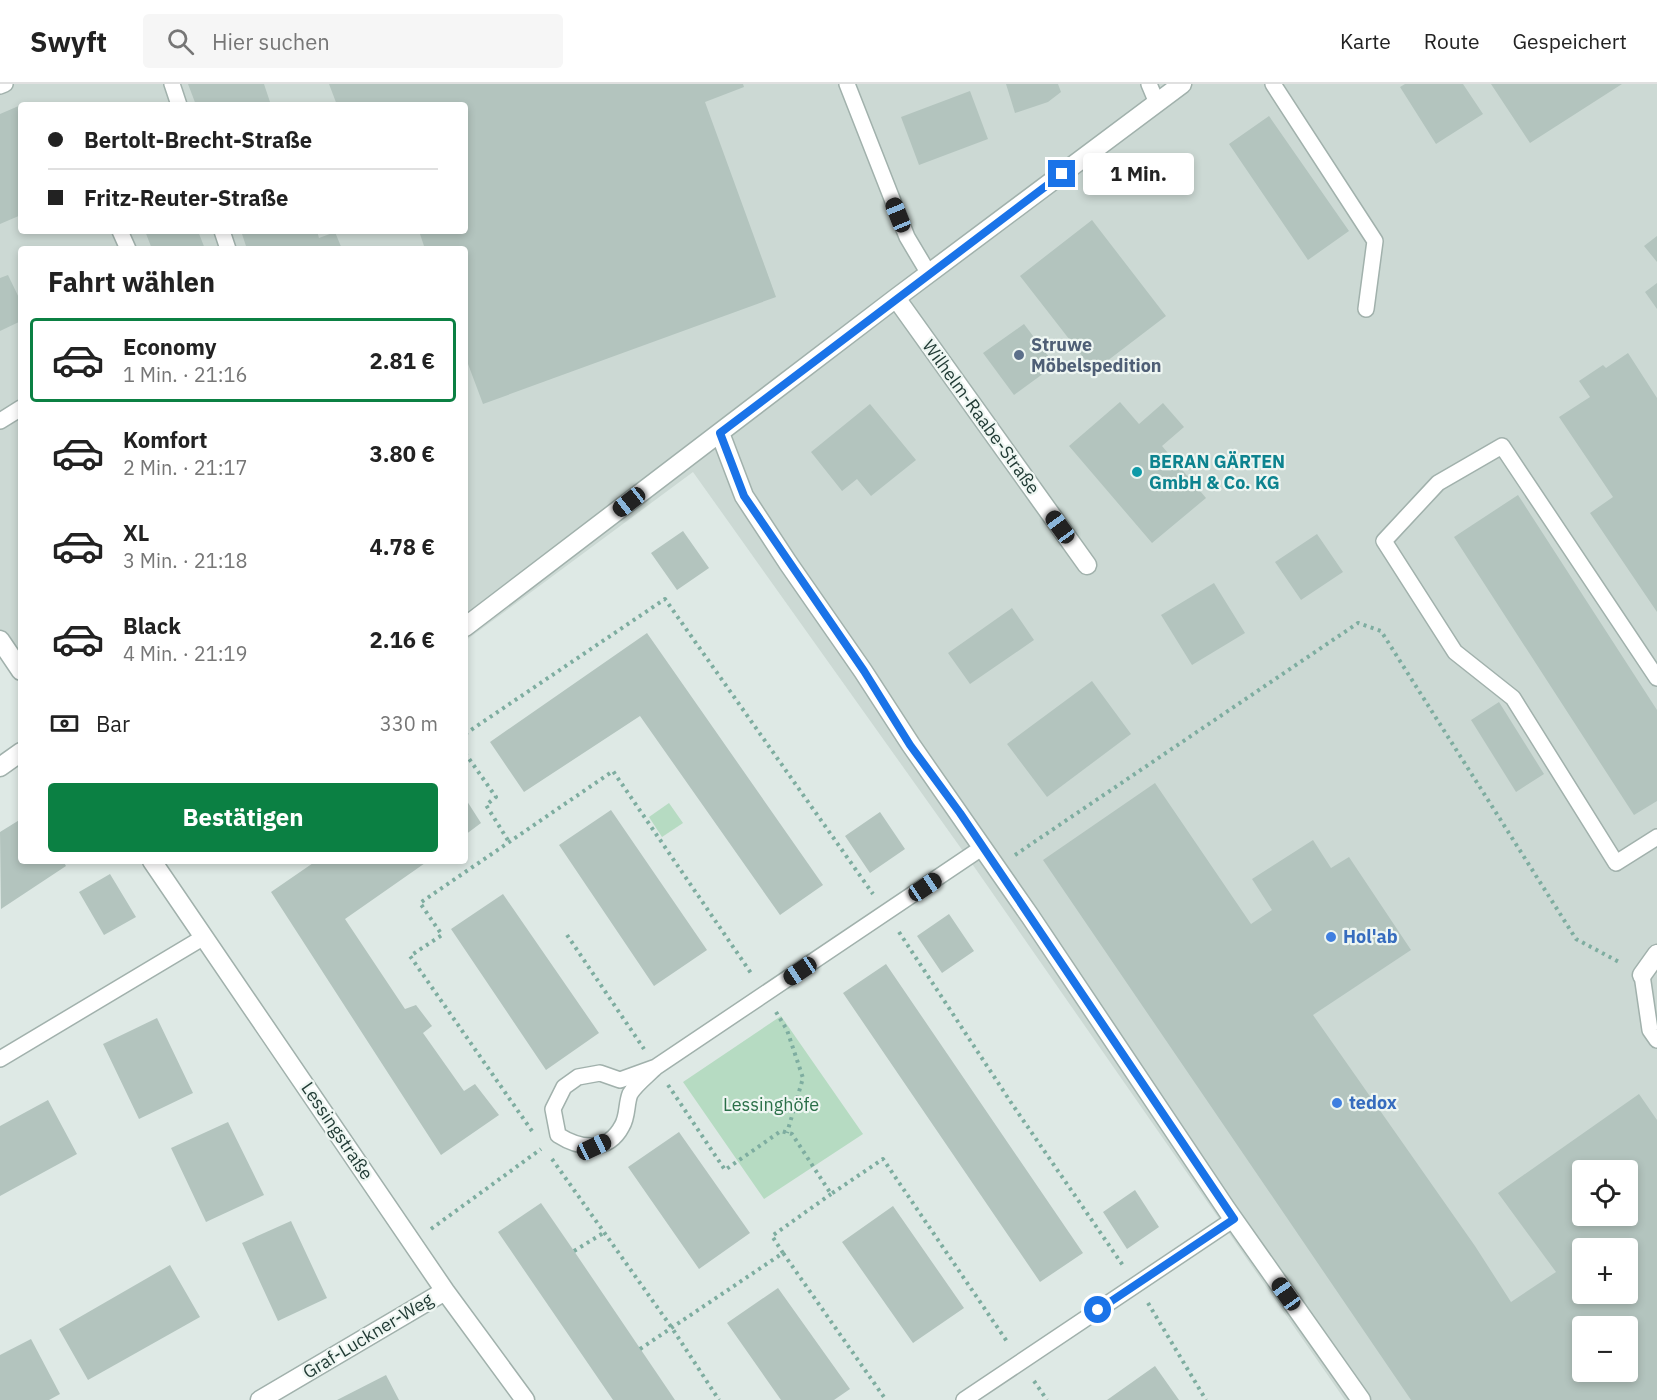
<!DOCTYPE html>
<html lang="de">
<meta charset="utf-8">
<style>
body{margin:0;font-family:"IBM Plex Sans",sans-serif;background:#f6f6f6;color:#222;height:100vh;display:flex;flex-direction:column;font-size:22px;white-space:nowrap}
*{box-sizing:border-box;margin:0}
p{font-size:20px;color:#767676}
.icon{flex:none;width:33px;height:33px;fill:none;stroke:currentColor;stroke-width:2;stroke-linecap:round;stroke-linejoin:round}
.map{position:relative;flex:1;overflow:hidden}
.panel{position:absolute;left:18px;top:162px;width:450px;height:618px;display:flex;flex-direction:column;background:#fff;border-radius:6px;box-shadow:0 3px 9px #0003}
.panel>*{flex:none}
.guide{position:absolute;left:18px;top:18px;width:450px;height:132px;border-radius:6px;box-shadow:0 3px 9px #0003;display:grid;align-content:center;height:132px;padding:0 30px;background:#fff}
.fabs{position:absolute;left:1572px;top:1076px;display:grid;gap:12px}
.fabs a{display:grid;place-items:center;width:66px;height:66px;border-radius:6px;background:#fff;box-shadow:0 3px 9px #0003;font-size:30px}
.end{position:absolute;width:27px;height:27px;margin:-14px;border:8px solid #1a73e8;background:#fff;box-shadow:0 0 0 3px #fff}
.from{border-radius:50%}
.bubble{position:absolute;height:42px;border-radius:6px;background:#fff;box-shadow:0 3px 9px #0003;font-size:20px;font-weight:800;line-height:42px;text-align:center}
.car{position:absolute;width:18px;height:36px;margin:-18px -9px;border-radius:8px;box-shadow:0 0 4px 2px #0007;background:linear-gradient(#222 24%,#8ab4d8 0 40%,#222 0 76%,#8ab4d8 0 86%,#222 0)}
.guide b{display:flex;align-items:center;gap:21px;height:57px;font-size:22px}
.guide b+b{border-top:2px solid #e0e0e0}
.guide i{width:15px;height:15px;background:#222}
ul{padding:0;list-style:none}
li{display:flex;align-items:center;gap:18px;height:84px;margin:0 12px 9px;padding:0 18px;border:3px solid transparent;border-radius:6px}
li div{flex:1}
li b{display:block;font-size:22px}
li em{font-style:normal;font-weight:800}
li.current{border-color:#0b8043}
li>.icon{width:54px;height:54px;stroke-width:1.5}
h2{padding:0 30px;font-size:27px;line-height:72px}
.pay{display:flex;align-items:center;gap:15px;height:66px;padding:0 30px;font-size:22px}
.pay p{margin-inline-start:auto}
.button{display:flex;gap:12px;margin-top:auto;padding:12px 30px}
.button a{flex:1;height:69px;border-radius:6px;background:#0b8043;color:#fff;font-size:24px;font-weight:800;line-height:69px;text-align:center}
header{display:flex;align-items:center;gap:36px;box-sizing:border-box;height:84px;padding:0 30px;background:#fff;border-bottom:2px solid #e0e0e0}
header strong{font-size:28px}
nav{display:flex;gap:33px;margin-inline-start:auto;font-size:21px}
.search{width:420px;height:54px;background:#f6f6f6;display:flex;align-items:center;gap:15px;box-sizing:border-box;padding:0 21px;border-radius:6px;color:#767676;font-size:22px}
.map>svg:first-child{display:block}
.built{fill:#ccd9d4;fill-rule:evenodd}
.green{fill:#b6dbc2}
.building{fill:#b3c4be;fill-rule:evenodd}
.lines{fill:none;stroke-linecap:round;stroke-linejoin:round}
.service-casing{stroke:#a1b1ac;stroke-width:18}
.minor-casing{stroke:#a1b1ac;stroke-width:21}
.path{stroke:#7eada0;stroke-width:4;stroke-dasharray:3 4.5;stroke-linecap:butt}
.service{stroke:#fff;stroke-width:15}
.minor{stroke:#fff;stroke-width:18}
.route{stroke:#1a73e8;stroke-width:8}
.service-dot{fill:#5c6f8a;stroke:#eef6f2;stroke-width:2}
.culture-dot{fill:#0f9aa8;stroke:#eef6f2;stroke-width:2}
.shop-dot{fill:#3f7fe0;stroke:#eef6f2;stroke-width:2}
.labels{text-anchor:middle;stroke-width:4.5;stroke-linejoin:round;paint-order:stroke}
.service-label{font-size:18px;font-weight:bold;fill:#4e5e75;stroke:#eef6f2;text-anchor:start}
.street-label{font-size:18px;fill:#1f3933;stroke:#eef6f2}
.culture-label{font-size:18px;font-weight:bold;fill:#0d838f;stroke:#eef6f2;text-anchor:start}
.shop-label{font-size:18px;font-weight:bold;fill:#366cbe;stroke:#eef6f2;text-anchor:start}
.park-label{font-size:18px;fill:#2a6f48;stroke:#eef6f2}
</style>
<header>
<strong>Swyft</strong>
<div class="search"><svg class="icon" aria-label="search" viewBox="0 0 24 24"><circle cx="10" cy="10" r="6"/><path d="M15 15l6 6"/></svg>Hier suchen</div>
<nav><a>Karte</a><a>Route</a><a>Gespeichert</a></nav>
</header>
<div class="map">
<svg width="1657" height="1316" viewBox="0 0 1657 1316">
<rect width="100%" height="100%" fill="#dee9e5"/>
<path class="built" d="M0 0H1657V1316H1345L975 784 693 388 465 557V165H21V598L0 567ZM21 21H465V147H21ZM1582 1086H1628V1131H1582ZM1582 1164H1628V1209H1582ZM1582 1242H1628V1287H1582Z"/>
<path class="green" d="M669 719 683 739 662 753 649 733Z
M781 932 863 1050 764 1115 683 998Z"/>
<path class="building" d="M188 0H264L271 21H196Z
M329 0H743L744 3 705 18 776 213 483 320 465 272V165H425L419 147H465V21H337Z
M1006 0H1058L1061 8 1048 18 1015 29Z
M1405 0H1463L1483 30 1436 60 1400 3Z
M1491 0H1622L1530 59Z
M970 7 988 55 919 81 901 33Z
M21 21V131L0 140V30Z
M1269 32 1349 147 1308 176 1229 60Z
M1092 136 1166 232 1094 287 1020 192Z
M145 147H198L205 165H152Z
M241 147H317L319 154 335 148 342 165H247Z
M1657 152V178L1644 162Z
M8 191 21 218V237L0 247V194Z
M1657 199V225L1645 208Z
M1024 240 1055 281 1014 311 983 269Z
M1628 269 1657 314V528L1590 429 1613 413 1559 333 1590 313 1579 297 1603 281 1606 284Z
M1120 318 1139 340 1163 319 1184 343 1162 362 1206 414 1152 459 1069 362Z
M870 320 916 376 871 412 857 395 842 407 811 368Z
M1518 411 1657 626V717L1634 731 1454 453Z
M683 447 709 484 677 506 651 469Z
M1317 450 1343 488 1301 516 1275 478Z
M1214 499 1245 549 1192 581 1161 531Z
M1012 524 1034 556 970 600 948 569Z
M647 549 823 801 780 831 640 632 524 708 490 658Z
M1092 597 1131 650 1047 713 1007 660Z
M1499 618 1544 690 1516 708 1471 636Z
M1155 699 1251 840 1272 826 1252 795 1313 756 1331 784 1349 773 1411 866 1313 931 1475 1162 1511 1218 1556 1188 1498 1109 1639 1010 1657 1036V1316H1411L1043 776ZM1582 1086H1628V1131H1582ZM1582 1164H1628V1209H1582ZM1582 1242H1628V1287H1582Z
M465 714 481 739 465 751Z
M611 726 707 866 654 902 559 761Z
M880 728 905 765 870 789 845 752Z
M21 735V777H63L66 782 1 825 0 748Z
M316 777H428L345 835 405 925 416 921 432 942 423 949 464 1007 475 1000 499 1031 441 1071 271 808Z
M110 790 136 833 104 851 79 808Z
M503 810 599 949 546 986 451 845Z
M949 830 974 867 942 889 917 852Z
M886 880 1083 1169 1040 1198 843 909Z
M157 934 193 1009 139 1035 103 960Z
M48 1016 77 1070 0 1112V1042Z
M228 1038 264 1111 206 1138 171 1064Z
M679 1048 750 1149 699 1185 628 1083Z
M1135 1106 1159 1143 1127 1165 1103 1128Z
M541 1119 574 1167 675 1316H613L498 1148Z
M893 1122 964 1224 913 1259 842 1158Z
M291 1137 327 1214 278 1237 242 1159Z
M170 1181 200 1233 88 1296 59 1245Z
M778 1204 850 1305 834 1316H781L727 1239Z
M31 1255 60 1310 49 1316H0V1271Z
M1155 1282 1179 1316H1107Z
M386 1291 399 1316H337Z"/>
<g class="lines">
<defs>
<path id="service" d="M172 0 179 21
M847 0 907 153 929 190
M1149 0 1157 19
M1273 0 1375 157 1366 225
M0 2 5 0
M120 147 128 165
M222 147 228 165
M0 337 21 324
M1657 594 1502 362 1438 399 1384 457 1455 568 1513 614 1616 779 1657 753
M1642 891 1650 946 1657 956
M0 975 204 853
M656 983C648 991 635 1001 630 1010 626 1020 628 1032 622 1042 608 1069 580 1065 558 1051L553 1025 564 1003 578 993 600 989 620 996 656 983 983 763
M964 1316 1234 1135"/>
<path id="minor" d="M896 214 1087 481
M720 349 744 412 788 479 863 587 911 661 1030 832 1227 1126 1361 1316
M465 543 896 214 1182 0
M0 556 21 587
M0 683 21 668
M152 777 445 1207 525 1316
M1642 891 1657 870
M260 1316 445 1207"/>
</defs>
<use href="#service" class="service-casing"/>
<use href="#minor" class="minor-casing"/>
<path class="path" d="M465 650 665 515 873 810
M465 669 496 713 486 721 509 758
M1015 771 1358 539 1381 547 1576 855 1621 879
M899 848 1012 1020 1124 1183
M567 851 644 965
M776 928 787 946 803 994 787 1049
M668 1001 725 1086 781 1047 792 1050 831 1110 883 1075 1008 1259
M532 1047 410 872 442 851 420 819 613 687 753 892
M552 1075 672 1244 719 1316
M431 1145 541 1065
M574 1167 605 1148
M783 1169 772 1152 831 1110
M1148 1219 1206 1316
M640 1265 783 1169 886 1316
M1034 1297 1047 1316"/>
<use href="#service" class="service"/>
<use href="#minor" class="minor"/>
</g>
<g class="lines">
<path class="route" d="M1062 90 720 349 744 412 864 587 910 661 960 729 1234 1135 1098 1226"/>
</g>
<circle class="service-dot" cx="1019" cy="271" r="6"/>
<circle class="culture-dot" cx="1137" cy="388" r="6"/>
<g class="shop-dot">
<circle cx="1331" cy="853" r="6"/>
<circle cx="1337" cy="1019" r="6"/>
</g>
<g class="labels">
<g class="service-label">
<text x="1031" y="267">Struwe<tspan x="1031" dy="21">Möbelspedition</tspan></text>
</g>
<g class="street-label">
<text transform="translate(981 333) rotate(54)" y="6">Wilhelm-Raabe-Straße</text>
<text transform="translate(337 1047) rotate(56)" y="6">Lessingstraße</text>
<text transform="translate(368 1252) rotate(-31)" y="6">Graf-Luckner-Weg</text>
</g>
<g class="culture-label">
<text x="1149" y="384">BERAN GÄRTEN<tspan x="1149" dy="21">GmbH &amp; Co. KG</tspan></text>
</g>
<g class="shop-label">
<text x="1343" y="859">Hol'ab</text>
<text x="1349" y="1025">tedox</text>
</g>
<g class="park-label">
<text x="771" y="1027">Lessinghöfe</text>
</g>
</g>
</svg>
<div class="fabs">
<a><svg class="icon" aria-label="locate" viewBox="0 0 24 24"><circle cx="12" cy="12" r="6"/><path d="M12 2v4M12 18v4M2 12h4M18 12h4"/></svg></a>
<a>+</a>
<a>−</a>
</div>
<i class="end from" style="left:1098px;top:1226px"></i>
<i class="end" style="left:1062px;top:90px"></i>
<div class="bubble" style="left:1083px;top:69px;width:111px">1 Min.</div>
<i class="car" style="left:898px;top:131px;rotate:338deg"></i>
<i class="car" style="left:629px;top:418px;rotate:232deg"></i>
<i class="car" style="left:1060px;top:443px;rotate:324deg"></i>
<i class="car" style="left:925px;top:803px;rotate:56deg"></i>
<i class="car" style="left:800px;top:887px;rotate:236deg"></i>
<i class="car" style="left:594px;top:1063px;rotate:65deg"></i>
<i class="car" style="left:1286px;top:1210px;rotate:325deg"></i>
<div class="guide">
<b><i class="from"></i>Bertolt-Brecht-Straße</b>
<b><i></i>Fritz-Reuter-Straße</b>
</div>
<section class="panel">
<h2>Fahrt wählen</h2>
<ul>
<li class="current"><svg class="icon" aria-label="car" viewBox="0 0 24 24"><path d="M5 17H2v-5l4-1 3-4h7l3 4 3 1v5h-3M9 17h6M6 11h13"/><circle cx="7" cy="17" r="2"/><circle cx="17" cy="17" r="2"/></svg><div><b>Economy</b><p>1 Min. · 21:16</p></div><em>2.81 €</em></li>
<li><svg class="icon" aria-label="car" viewBox="0 0 24 24"><path d="M5 17H2v-5l4-1 3-4h7l3 4 3 1v5h-3M9 17h6M6 11h13"/><circle cx="7" cy="17" r="2"/><circle cx="17" cy="17" r="2"/></svg><div><b>Komfort</b><p>2 Min. · 21:17</p></div><em>3.80 €</em></li>
<li><svg class="icon" aria-label="car" viewBox="0 0 24 24"><path d="M5 17H2v-5l4-1 3-4h7l3 4 3 1v5h-3M9 17h6M6 11h13"/><circle cx="7" cy="17" r="2"/><circle cx="17" cy="17" r="2"/></svg><div><b>XL</b><p>3 Min. · 21:18</p></div><em>4.78 €</em></li>
<li><svg class="icon" aria-label="car" viewBox="0 0 24 24"><path d="M5 17H2v-5l4-1 3-4h7l3 4 3 1v5h-3M9 17h6M6 11h13"/><circle cx="7" cy="17" r="2"/><circle cx="17" cy="17" r="2"/></svg><div><b>Black</b><p>4 Min. · 21:19</p></div><em>2.16 €</em></li>
</ul>
<div class="pay"><svg class="icon" aria-label="cash" viewBox="0 0 24 24"><path d="M3 7h18v10H3z"/><circle cx="12" cy="12" r="2"/></svg>Bar<p>330 m</p></div>
<div class="button"><a>Bestätigen</a></div>
</section>
</div>
